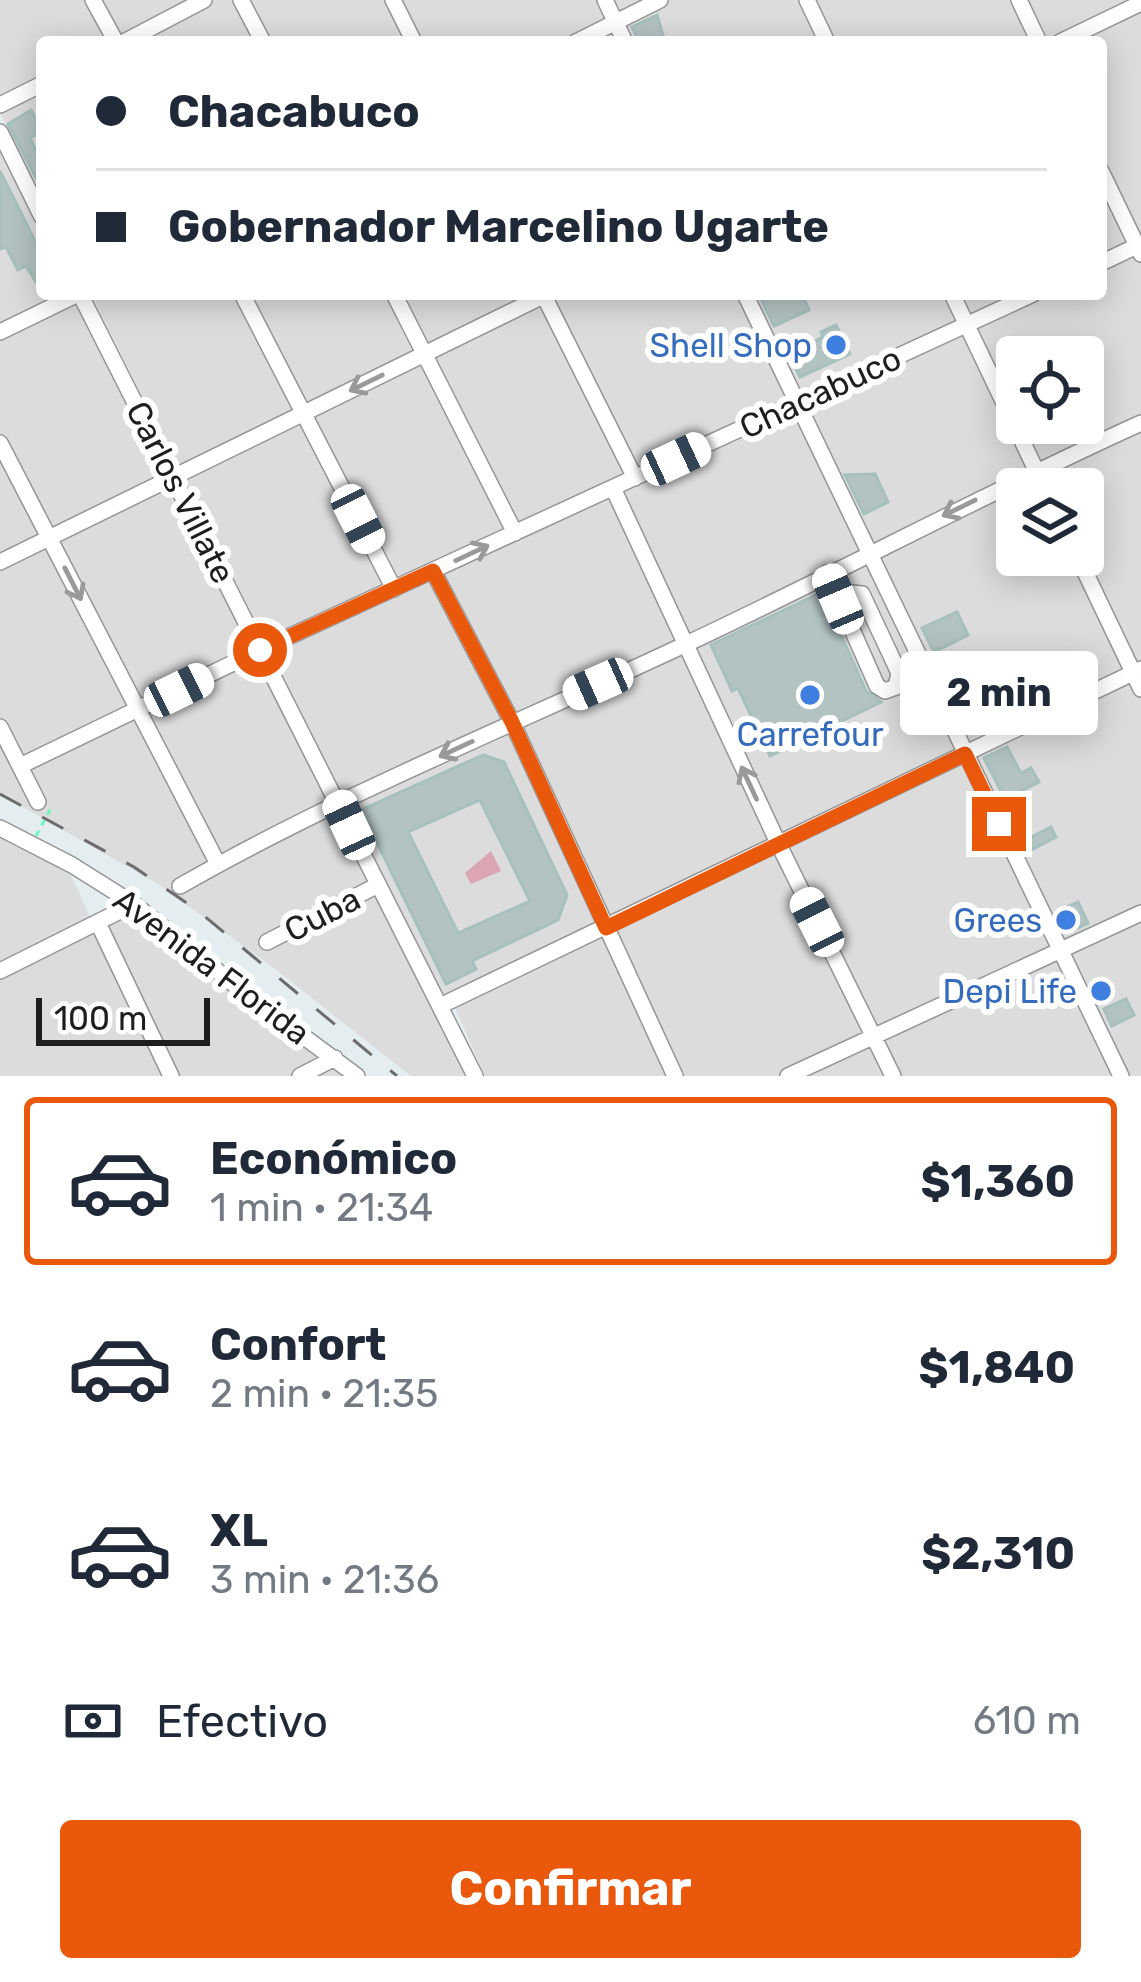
<!DOCTYPE html>
<html lang="es">
<meta charset="utf-8">
<style>
body{margin:0;font-family:Rubik,sans-serif;background:#f2f2f3;color:#1f2937;height:100vh;display:flex;flex-direction:column;font-size:45px;white-space:nowrap}
*{box-sizing:border-box;margin:0}
p{font-size:39px;color:#747a83}
.icon{flex:none;width:66px;height:66px;fill:none;stroke:currentColor;stroke-width:2;stroke-linecap:round;stroke-linejoin:round}
.map{position:relative;height:1076px;overflow:hidden}
.panel{display:flex;flex-direction:column;background:#fff;flex:1}
.panel>*{flex:none}
.banner{position:absolute;left:36px;top:36px;width:1071px;height:264px;border-radius:12px;box-shadow:0 6px 30px #0003;display:grid;align-content:center;height:264px;padding:0 60px;background:#fff}
.controls{position:absolute;left:996px;top:336px;display:grid;gap:24px}
.controls a{display:grid;place-items:center;width:108px;height:108px;border-radius:12px;background:#fff;box-shadow:0 6px 30px #0003;font-size:60px}
.scale{position:absolute;left:36px;bottom:30px;width:174px;box-sizing:border-box;padding-left:12px;border:6px solid #1e1e1e;border-top:0;font-size:33px;line-height:42px;white-space:nowrap;color:#1e1e1e;-webkit-text-stroke:9px #fff;paint-order:stroke}
.end{position:absolute;width:54px;height:54px;margin:-27px;border:15px solid #ea580c;background:#fff;box-shadow:0 0 0 6px #fff}
.from{border-radius:50%}
.bubble{position:absolute;height:84px;border-radius:12px;background:#fff;box-shadow:0 6px 30px #0003;font-size:39px;font-weight:700;line-height:84px;text-align:center}
.car{position:absolute;width:36px;height:72px;margin:-36px -18px;border-radius:15px;box-shadow:0 0 9px 3px #0007;background:linear-gradient(#fff 24%,#345 0 40%,#fff 0 76%,#345 0 86%,#fff 0)}
.banner b{display:flex;align-items:center;gap:42px;height:114px;font-size:45px}
.banner b+b{border-top:3px solid #e0e1e3}
.banner i{width:30px;height:30px;background:#1f2937}
ul{padding:21px 0 0;list-style:none}
li{display:flex;align-items:center;gap:36px;height:168px;margin:0 24px 18px;padding:0 36px;border:6px solid transparent;border-radius:12px}
li div{flex:1}
li b{display:block;font-size:45px}
li em{font-style:normal;font-weight:700}
li.active{border-color:#ea580c}
li>.icon{width:108px;height:108px;stroke-width:1.5}
.pay{display:flex;align-items:center;gap:30px;height:132px;padding:0 60px;font-size:45px}
.pay p{margin-inline-start:auto}
.button{display:flex;gap:24px;margin-top:auto;padding:24px 60px}
.button a{flex:1;height:138px;border-radius:12px;background:#ea580c;color:#fff;font-size:48px;font-weight:700;line-height:138px;text-align:center}
.map>svg:first-child{display:block}
.residential{fill:#dbdcdb;fill-rule:evenodd}
.water{fill:#dca5b4}
.building{fill:#b3c3c2;stroke:#a6c0be;stroke-width:3;fill-rule:evenodd}
.lines{fill:none;stroke-linecap:round;stroke-linejoin:round}
.minor-casing{stroke:#959595;stroke-width:18}
.minor{stroke:#fff;stroke-width:15}
.rail{stroke:#6c6c6c;stroke-width:3;stroke-dasharray:24 24;stroke-linecap:butt}
.path-bridge{stroke:#6cf7bf;stroke-width:3;stroke-dasharray:6 6;stroke-linecap:butt}
.oneway{stroke:#9a9a9a}
.route{stroke:#ea580c;stroke-width:15}
.shop-dot{fill:#3f7fe0;stroke:#fff;stroke-width:4.5}
.labels{text-anchor:middle;stroke-width:12;stroke-linejoin:round;paint-order:stroke}
.shop-label{font-size:33px;fill:#366cbe;stroke:#fff;text-anchor:end}
.street-label{font-size:33px;fill:#1e1e1e;stroke:#fff}
</style>
<div class="map">
<svg width="1141" height="1076" viewBox="0 0 1141 1076">
<rect width="100%" height="100%" fill="#e4edef"/>
<path class="residential" d="M0 0H1141V1076H485L452 1001 440 1006 361 831 91 294H1101V42H42V197L0 113ZM1017 357H1083V423H1017ZM1017 489H1083V555H1017Z
M0 149 42 233V294H73L465 1076H411L270 965 158 884 0 794Z
M0 834 67 867 95 928 133 911 348 1076H0Z"/>
<path class="water" d="M491 851 501 871 471 884 465 873Z"/>
<path class="building" d="M657 15 665 42H639L632 27Z
M31 110 42 131 30 138 42 164V180L38 182 8 124Z
M0 171 42 255V292L26 266 18 270 6 247 0 249Z
M772 294H802L809 310 774 326 761 299Z
M836 325 850 354 800 377 789 354 823 337 821 332Z
M875 474 888 502 864 514 845 475Z
M822 592 866 691 881 702 770 756 738 688 732 691 711 645Z
M957 612 968 635 934 652 922 628Z
M1007 747 1021 773 1031 768 1039 782 1005 799 984 758Z
M483 755 504 762 567 895 558 920 472 961 476 969 446 984 361 810ZM480 800 530 901 458 933 408 832Z
M1051 827 1056 837 1029 851 1024 841Z
M1078 902 1088 923 1074 930 1066 928 1058 911Z
M1126 999 1134 1015 1112 1026 1104 1009Z"/>
<g class="lines">
<defs>
<path id="minor" d="M93 0 116 42
M241 0 263 42
M393 0 414 42
M605 0 625 42
M807 0 827 42
M1019 0 1039 42
M124 42 204 0
M576 42 660 0
M1060 42 1141 3
M0 105 42 84
M0 132 42 217
M1101 171 1141 254
M1101 263 1141 244
M80 294 475 1076
M242 294 394 589
M394 294 515 533
M543 294 635 478
M745 294 1121 1076
M952 294 1045 489
M0 332 78 294
M0 443 218 864
M613 488 779 845 893 1076
M1077 555 1141 689
M0 562 547 294
M433 571 512 722 675 1076
M827 573 877 686 885 691 896 687 899 673 862 594 852 593 838 599
M0 727 38 802
M20 766 260 650 1033 294
M0 828 72 865 134 904 246 994 357 1076
M180 886C341 794 514 725 682 646 836 574 986 493 1141 423
M98 923 171 1076
M267 942 378 885
M0 971 134 904
M440 1006 1141 669
M300 1076 335 1058
M788 1076 1141 913"/>
</defs>
<use href="#minor" class="minor-casing"/>
<use href="#minor" class="minor"/>
<path class="rail" d="M0 794 134 867 197 910 397 1076"/>
<path class="path-bridge" d="M36 836 51 808"/>
</g>
<defs><path id="oneway-shaft" d="M-6 0H5M1.5-3L5.5 0L1.5 3" fill="none" stroke-width="1.6" stroke-linecap="round" stroke-linejoin="round" transform="scale(3)"/></defs>
<g class="oneway">
<use href="#oneway-shaft" transform="translate(366 383) rotate(154)"/>
<use href="#oneway-shaft" transform="translate(959 508) rotate(154)"/>
<use href="#oneway-shaft" transform="translate(472 553) rotate(-25)"/>
<use href="#oneway-shaft" transform="translate(73 584) rotate(63)"/>
<use href="#oneway-shaft" transform="translate(456 749) rotate(155)"/>
<use href="#oneway-shaft" transform="translate(749 783) rotate(-115)"/>
</g>
<g class="lines">
<path class="route" d="M260 650 433 571 512 722 606 928 965 754 999 824"/>
</g>
<g class="shop-dot">
<circle cx="836" cy="345" r="12"/>
<circle cx="810" cy="695" r="12"/>
<circle cx="1066" cy="920" r="12"/>
<circle cx="1101" cy="991" r="12"/>
</g>
<g class="labels">
<g class="shop-label">
<text x="812" y="357">Shell Shop</text>
<text x="810" y="746" text-anchor="middle">Carrefour</text>
<text x="1042" y="932">Grees</text>
<text x="1077" y="1003">Depi Life</text>
</g>
<g class="street-label">
<text transform="translate(820 392) rotate(-25)" y="12">Chacabuco</text>
<text transform="translate(181 492) rotate(63)" y="12">Carlos Villate</text>
<text transform="translate(322 914) rotate(-27)" y="12">Cuba</text>
<text transform="translate(212 966) rotate(37)" y="12">Avenida Florida</text>
</g>
</g>
</svg>
<div class="controls">
<a><svg class="icon" aria-label="locate" viewBox="0 0 24 24"><circle cx="12" cy="12" r="6"/><path d="M12 2v4M12 18v4M2 12h4M18 12h4"/></svg></a>
<a><svg class="icon" aria-label="layers" viewBox="0 0 24 24"><path d="M12 4l9 5-9 5-9-5zM3 14l9 5 9-5"/></svg></a>
</div>
<div class="scale">100 m</div>
<i class="end from" style="left:260px;top:650px"></i>
<i class="end" style="left:999px;top:824px"></i>
<div class="bubble" style="left:900px;top:651px;width:198px">2 min</div>
<i class="car" style="left:676px;top:459px;rotate:65deg"></i>
<i class="car" style="left:358px;top:519px;rotate:153deg"></i>
<i class="car" style="left:838px;top:599px;rotate:337deg"></i>
<i class="car" style="left:598px;top:684px;rotate:246deg"></i>
<i class="car" style="left:179px;top:690px;rotate:64deg"></i>
<i class="car" style="left:349px;top:825px;rotate:335deg"></i>
<i class="car" style="left:817px;top:922px;rotate:333deg"></i>
<div class="banner">
<b><i class="from"></i>Chacabuco</b>
<b><i></i>Gobernador Marcelino Ugarte</b>
</div>
</div>
<section class="panel">
<ul>
<li class="active"><svg class="icon" aria-label="car" viewBox="0 0 24 24"><path d="M5 17H2v-5l4-1 3-4h7l3 4 3 1v5h-3M9 17h6M6 11h13"/><circle cx="7" cy="17" r="2"/><circle cx="17" cy="17" r="2"/></svg><div><b>Económico</b><p>1 min · 21:34</p></div><em>$1,360</em></li>
<li><svg class="icon" aria-label="car" viewBox="0 0 24 24"><path d="M5 17H2v-5l4-1 3-4h7l3 4 3 1v5h-3M9 17h6M6 11h13"/><circle cx="7" cy="17" r="2"/><circle cx="17" cy="17" r="2"/></svg><div><b>Confort</b><p>2 min · 21:35</p></div><em>$1,840</em></li>
<li><svg class="icon" aria-label="car" viewBox="0 0 24 24"><path d="M5 17H2v-5l4-1 3-4h7l3 4 3 1v5h-3M9 17h6M6 11h13"/><circle cx="7" cy="17" r="2"/><circle cx="17" cy="17" r="2"/></svg><div><b>XL</b><p>3 min · 21:36</p></div><em>$2,310</em></li>
</ul>
<div class="pay"><svg class="icon" aria-label="cash" viewBox="0 0 24 24"><path d="M3 7h18v10H3z"/><circle cx="12" cy="12" r="2"/></svg>Efectivo<p>610 m</p></div>
<div class="button"><a>Confirmar</a></div>
</section>
